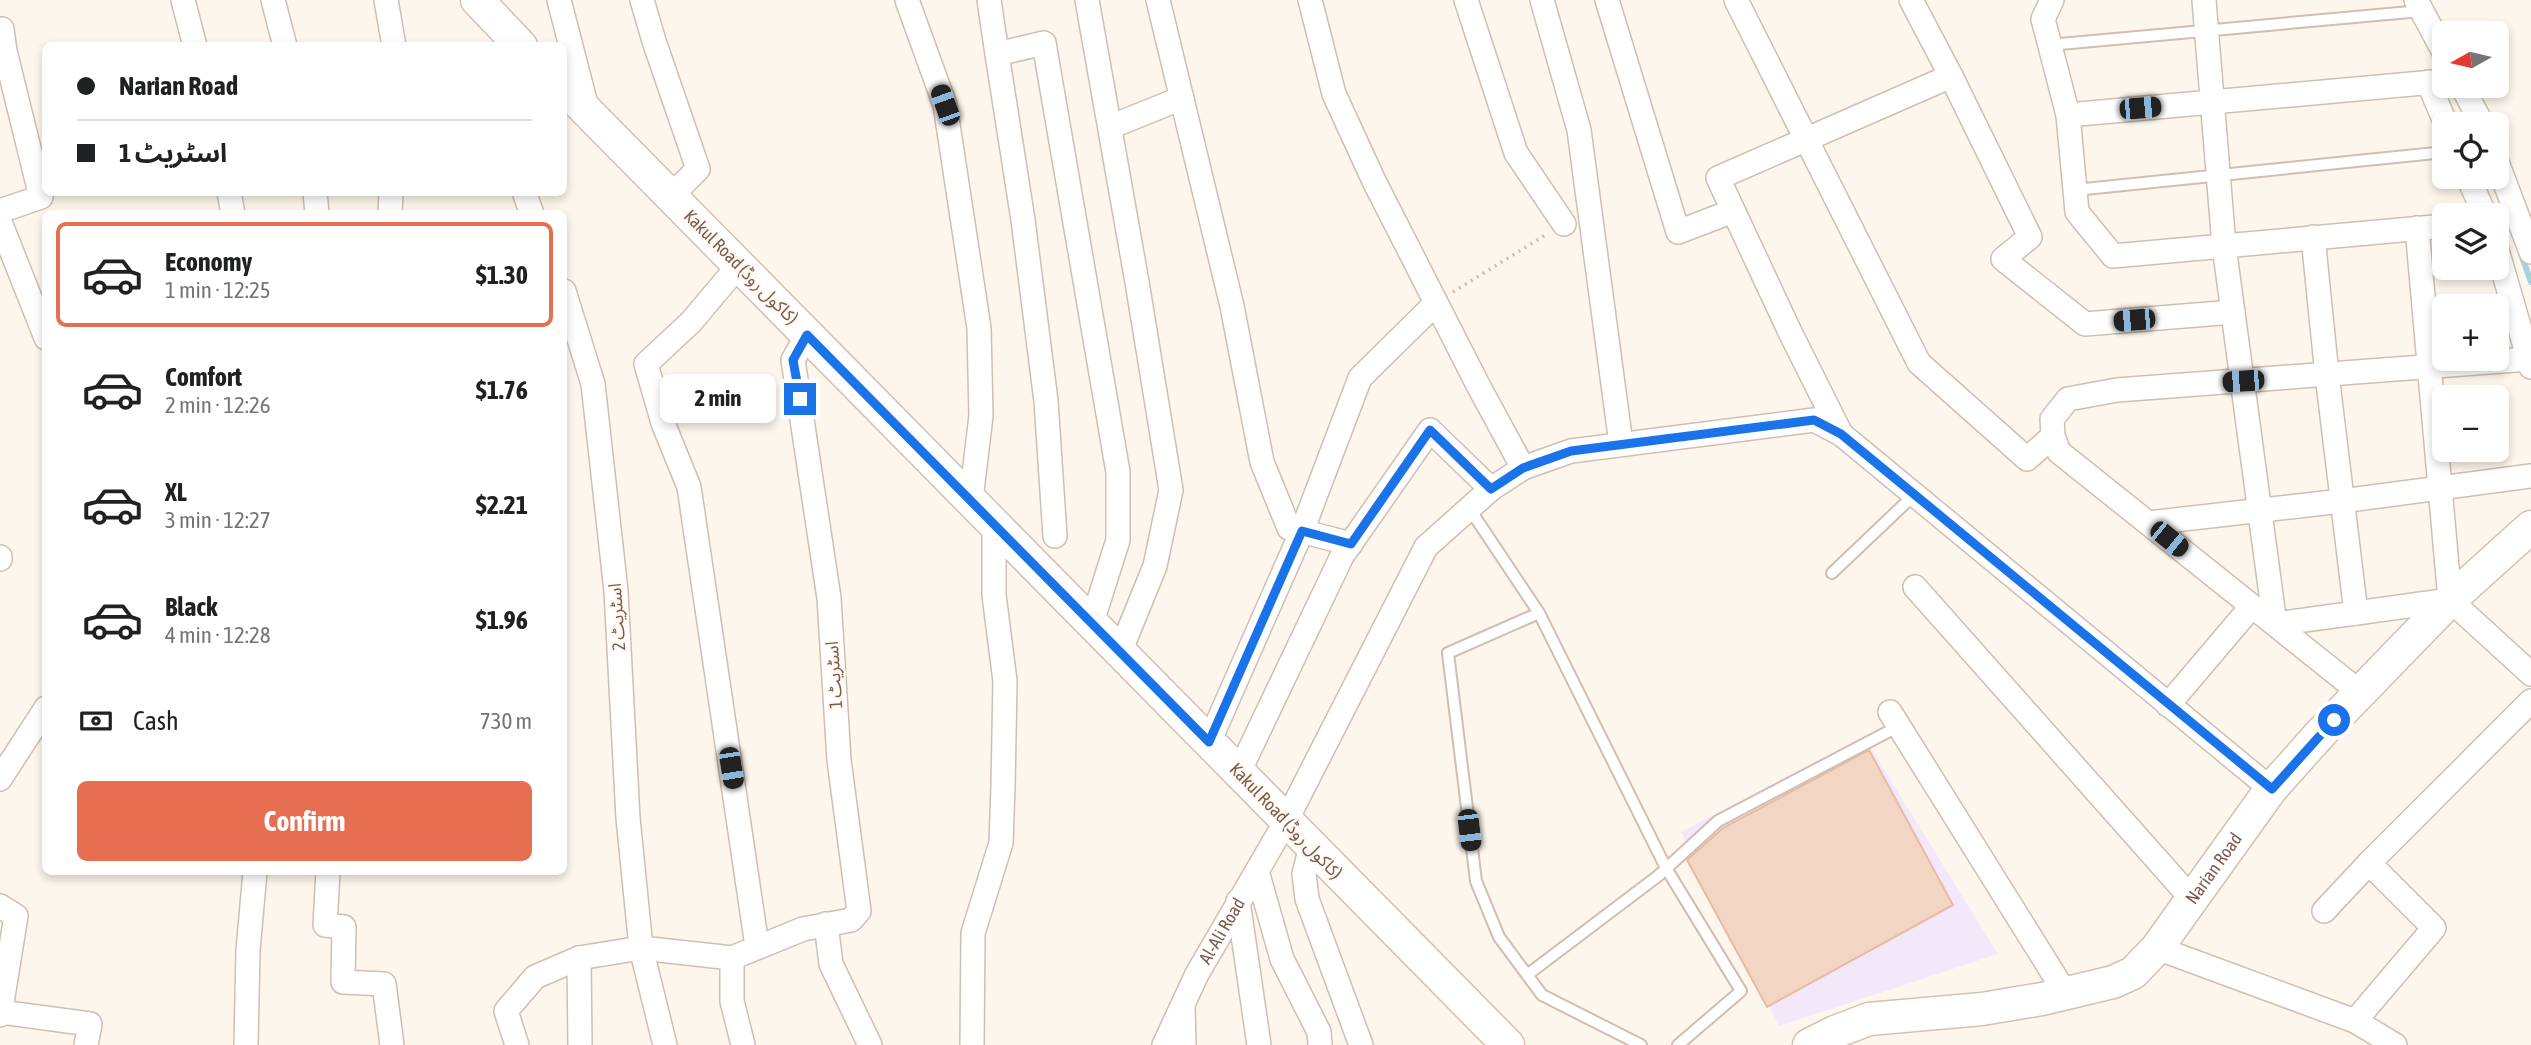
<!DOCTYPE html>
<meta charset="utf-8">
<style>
body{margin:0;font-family:"Asap Condensed","Noto Sans Arabic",sans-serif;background:#f6f6f6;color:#202124;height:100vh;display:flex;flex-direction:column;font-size:26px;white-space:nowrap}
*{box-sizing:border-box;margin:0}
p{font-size:23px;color:#757577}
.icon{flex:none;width:38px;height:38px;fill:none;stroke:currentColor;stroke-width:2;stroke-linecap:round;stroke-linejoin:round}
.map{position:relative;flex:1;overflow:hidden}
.sheet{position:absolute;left:42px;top:210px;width:525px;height:665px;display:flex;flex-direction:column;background:#fff;border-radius:10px;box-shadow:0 4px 10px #0003}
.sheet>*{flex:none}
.hud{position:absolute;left:42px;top:42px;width:525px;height:154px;border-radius:10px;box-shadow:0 4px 10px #0003;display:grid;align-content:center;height:154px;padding:0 35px;background:#fff}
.needle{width:46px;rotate:262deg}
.fabs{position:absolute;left:2432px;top:21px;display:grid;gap:14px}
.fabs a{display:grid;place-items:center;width:77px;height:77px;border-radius:10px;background:#fff;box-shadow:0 4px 10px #0003;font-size:35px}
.end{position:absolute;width:32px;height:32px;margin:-16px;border:9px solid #1a73e8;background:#fff;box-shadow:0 0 0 4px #fff}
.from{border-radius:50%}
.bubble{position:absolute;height:49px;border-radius:10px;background:#fff;box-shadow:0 4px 10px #0003;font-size:23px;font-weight:700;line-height:49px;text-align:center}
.car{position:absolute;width:21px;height:42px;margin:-21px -10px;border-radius:9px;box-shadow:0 0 5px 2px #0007;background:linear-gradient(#222 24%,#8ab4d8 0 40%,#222 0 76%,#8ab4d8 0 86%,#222 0)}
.hud b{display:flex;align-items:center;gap:24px;height:66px;font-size:26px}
.hud b+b{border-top:2px solid #e0e0e0}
.hud i{width:18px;height:18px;background:#202124}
ul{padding:12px 0 0;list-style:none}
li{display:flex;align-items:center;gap:21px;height:105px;margin:0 14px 10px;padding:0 21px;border:4px solid transparent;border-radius:10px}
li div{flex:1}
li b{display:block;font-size:26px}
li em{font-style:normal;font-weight:700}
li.current{border-color:#e76f51}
li>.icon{width:63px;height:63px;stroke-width:1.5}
.pay{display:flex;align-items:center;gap:18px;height:77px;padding:0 35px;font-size:26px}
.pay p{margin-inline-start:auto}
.primary-button{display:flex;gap:14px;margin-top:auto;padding:14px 35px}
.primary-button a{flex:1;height:80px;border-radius:10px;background:#e76f51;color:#fff;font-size:28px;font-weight:700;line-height:80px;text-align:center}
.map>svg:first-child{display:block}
.education{fill:#f3e8fa}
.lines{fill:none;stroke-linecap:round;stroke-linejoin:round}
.stream{stroke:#a5d3da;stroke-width:6}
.building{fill:#f3d5c3;stroke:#e6bba3;stroke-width:2}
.service-casing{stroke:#d1beb0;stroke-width:14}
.minor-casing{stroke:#d1beb0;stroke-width:26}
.secondary-casing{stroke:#d6c0b0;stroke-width:35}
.path{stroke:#d9b8a5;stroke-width:3.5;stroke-dasharray:2 5;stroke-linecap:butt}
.service{stroke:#fff;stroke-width:10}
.minor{stroke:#fff;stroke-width:23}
.secondary{stroke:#fff;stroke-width:32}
.route{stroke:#1a73e8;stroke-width:9}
.labels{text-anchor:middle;stroke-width:5;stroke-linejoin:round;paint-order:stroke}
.street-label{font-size:18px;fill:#7a5c4d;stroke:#fffaf3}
</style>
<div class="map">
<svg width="2531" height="1045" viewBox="0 0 2531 1045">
<rect width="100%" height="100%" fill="#fdf6ec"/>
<path class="education" d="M1864 737 1998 954 1779 1026 1681 832Z"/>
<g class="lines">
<path class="stream" d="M2521 254 2531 282"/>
</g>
<path class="building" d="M1869 750 1953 905 1767 1007 1687 860 1723 828Z"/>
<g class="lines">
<defs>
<path id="service" d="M2049 45 2421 11
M2075 190 2445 152
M1469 508 1539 613 1666 868 1741 991 1678 1045
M1832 573 1914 495
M1539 613 1448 653 1476 881 1499 937 1542 995 1641 1045
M1527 975 1658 876 1718 821 1899 726"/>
<g id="minor">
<path d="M183 0 195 46"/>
<path d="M273 0 285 46"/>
<path d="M386 0 394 46"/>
<path d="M559 0 588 112"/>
<path d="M642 0 654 41 698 169 671 196"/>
<path d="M907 0 945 105 979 328 981 416 971 499"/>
<path d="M989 0 997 54 1044 43 1118 472V540L1092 622"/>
<path d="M1087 0 1137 282 1171 490 1155 566 1120 652"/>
<path d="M1158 0 1232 306 1262 462 1289 528 1351 544"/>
<path d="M1310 0 1334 94 1374 181 1478 385 1523 468"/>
<path d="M1466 0 1516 153 1564 224"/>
<path d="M1542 0 1579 130 1621 444"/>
<path d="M1607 0 1678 232 1733 211"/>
<path d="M1736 0 1919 363 2027 459 2053 436"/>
<path d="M1911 0 1951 76 2030 237 2003 259 2085 324 2233 312"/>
<path d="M2052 0 2043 19 2068 115 2077 212 2113 256 2224 246 2275 624 2356 613 2327 375 2313 237"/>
<path d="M2204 0 2224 246 2445 226"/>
<path d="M2416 0 2445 54"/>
<path d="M0 30 2 29 5 51 41 197 0 211"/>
<path d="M997 54 1023 220 1046 401 1055 536"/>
<path d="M2428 82 2446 124"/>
<path d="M2462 86 2482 124"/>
<path d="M2068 115 2445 81"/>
<path d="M1110 127 1182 98"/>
<path d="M2497 162 2531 252"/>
<path d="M2468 177 2485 215"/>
<path d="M229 192 233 214"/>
<path d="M315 192 317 214"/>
<path d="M524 192 532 214"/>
<path d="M390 214 391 192"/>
<path d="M0 222 46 338"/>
<path d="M2417 228 2450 600 2531 674"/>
<path d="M2497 250 2531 367"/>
<path d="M739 265 691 322 646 364 663 423 689 487 757 946"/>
<path d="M564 291 593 384 616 591 628 818 641 948 665 1045"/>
<path d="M1841 434 1790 332 1718 178 1951 76"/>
<path d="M2148 523 2342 501 2531 476"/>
<path d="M0 557V559"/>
<path d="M1915 587 2192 899"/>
<path d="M2356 613 2450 600"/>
<path d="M2362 694 2059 452 2053 436 2052 419 2068 399 2117 390 2529 359"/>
<path d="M2168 705 2252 606"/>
<path d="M1890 712 2066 994"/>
<path d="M1209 742 1302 531 1360 378 1436 303"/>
<path d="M1239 772 1342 556 1430 430 1491 489"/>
<path d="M0 779 46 708"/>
<path d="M1311 846 1304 874 1307 899 1361 1045"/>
<path d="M1257 871 1282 959 1319 1032 1320 1045"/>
<path d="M328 872 325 925 344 927 343 982 384 984 392 1045"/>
<path d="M1238 901 1259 1045"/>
<path d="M0 906 16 916 0 1015"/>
<path d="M2324 911 2369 863"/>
<path d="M826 924 831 964 870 1045"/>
<path d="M2157 948 2355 1021 2395 1045"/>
<path d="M579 958 580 1045"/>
<path d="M732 958V1001L743 1045"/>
<path d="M1183 1006 1184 1045"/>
<path d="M0 1012 90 1024 86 1045"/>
<path d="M2355 1021 2434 928 2369 863 2531 701"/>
<path d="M246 1045 248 950 255 872"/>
<path d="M517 1045 506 1011 535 977 579 958 641 948 732 958 803 929 851 920 859 911 839 760 829 598 793 360 807 335"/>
<path d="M972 1045 973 933 1001 843 1003 787 1005 681 994 595V522"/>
<path id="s1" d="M1164 1045 1197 974 1286 821 1426 547 1491 489 1523 468 1571 451 1814 420 1841 434 2271 789"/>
</g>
<g id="secondary">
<path d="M477 0 521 46"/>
<path d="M564 88 1508 1045"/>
<path id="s2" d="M1809 1045 1835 1032 1869 1019 1982 1009 2042 999 2113 982 2133 973 2157 948 2271 789 2321 733 2450 600 2531 527"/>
</g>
</defs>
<use href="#service" class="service-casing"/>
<use href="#minor" class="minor-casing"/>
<use href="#secondary" class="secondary-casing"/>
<path class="path" d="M1453 292 1547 234"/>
<use href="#service" class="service"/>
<use href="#minor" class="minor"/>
<use href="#secondary" class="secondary"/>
</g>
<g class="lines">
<path class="route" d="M800 399 793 360 807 335 1209 742 1302 531 1351 544 1430 430 1491 489 1523 468 1571 451 1814 420 1841 434 2272 789 2334 720"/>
</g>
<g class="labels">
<g class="street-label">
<text transform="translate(741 267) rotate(45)" y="6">Kakul Road (کاکول روڈ)</text>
<text transform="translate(617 617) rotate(-94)" y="6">اسٹریٹ 2</text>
<text transform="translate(834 675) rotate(-94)" y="6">اسٹریٹ 1</text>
<text transform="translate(1286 821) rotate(46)" y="6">Kakul Road (کاکول روڈ)</text>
<text dy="6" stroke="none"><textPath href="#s2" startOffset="467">Narian Road</textPath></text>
<text dy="6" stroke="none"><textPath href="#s1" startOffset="128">Al-Ali Road</textPath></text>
</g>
</g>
</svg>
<div class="fabs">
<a><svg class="needle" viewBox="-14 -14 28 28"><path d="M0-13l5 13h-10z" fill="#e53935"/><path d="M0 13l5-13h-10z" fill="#757577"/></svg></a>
<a><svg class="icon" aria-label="locate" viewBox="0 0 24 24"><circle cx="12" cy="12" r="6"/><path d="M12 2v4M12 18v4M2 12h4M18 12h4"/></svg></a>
<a><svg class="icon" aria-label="layers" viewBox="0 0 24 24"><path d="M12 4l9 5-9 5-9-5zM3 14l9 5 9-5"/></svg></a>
<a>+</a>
<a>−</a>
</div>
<i class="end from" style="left:2334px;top:720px"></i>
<i class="end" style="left:800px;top:399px"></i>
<div class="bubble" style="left:660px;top:374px;width:116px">2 min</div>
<i class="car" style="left:945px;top:105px;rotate:340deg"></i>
<i class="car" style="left:2140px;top:108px;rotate:85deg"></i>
<i class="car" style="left:2134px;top:320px;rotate:265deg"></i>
<i class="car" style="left:2243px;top:381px;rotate:266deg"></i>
<i class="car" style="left:2169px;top:539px;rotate:129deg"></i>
<i class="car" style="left:731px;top:768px;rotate:171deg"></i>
<i class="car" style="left:1469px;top:830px;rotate:173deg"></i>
<div class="hud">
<b><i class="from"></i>Narian Road</b>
<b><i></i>اسٹریٹ 1</b>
</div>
<section class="sheet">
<ul>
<li class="current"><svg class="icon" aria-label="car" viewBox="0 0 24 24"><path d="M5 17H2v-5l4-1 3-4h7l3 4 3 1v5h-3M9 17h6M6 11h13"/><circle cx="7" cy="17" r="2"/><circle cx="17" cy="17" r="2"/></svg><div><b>Economy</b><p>1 min · 12:25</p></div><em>$1.30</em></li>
<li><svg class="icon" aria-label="car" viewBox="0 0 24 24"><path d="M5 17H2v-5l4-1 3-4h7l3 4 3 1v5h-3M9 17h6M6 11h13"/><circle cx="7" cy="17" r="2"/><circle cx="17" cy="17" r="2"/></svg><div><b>Comfort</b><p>2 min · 12:26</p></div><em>$1.76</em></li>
<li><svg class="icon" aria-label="car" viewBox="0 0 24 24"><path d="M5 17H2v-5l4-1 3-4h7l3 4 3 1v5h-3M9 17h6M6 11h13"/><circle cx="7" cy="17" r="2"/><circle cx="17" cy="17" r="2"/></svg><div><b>XL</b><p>3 min · 12:27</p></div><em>$2.21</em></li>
<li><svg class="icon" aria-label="car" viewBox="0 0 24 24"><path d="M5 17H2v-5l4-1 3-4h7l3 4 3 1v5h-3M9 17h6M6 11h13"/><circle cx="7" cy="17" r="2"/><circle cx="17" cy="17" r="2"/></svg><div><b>Black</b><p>4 min · 12:28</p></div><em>$1.96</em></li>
</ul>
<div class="pay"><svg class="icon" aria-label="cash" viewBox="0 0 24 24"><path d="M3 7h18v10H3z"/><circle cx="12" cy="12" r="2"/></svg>Cash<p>730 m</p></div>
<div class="primary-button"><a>Confirm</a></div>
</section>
</div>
